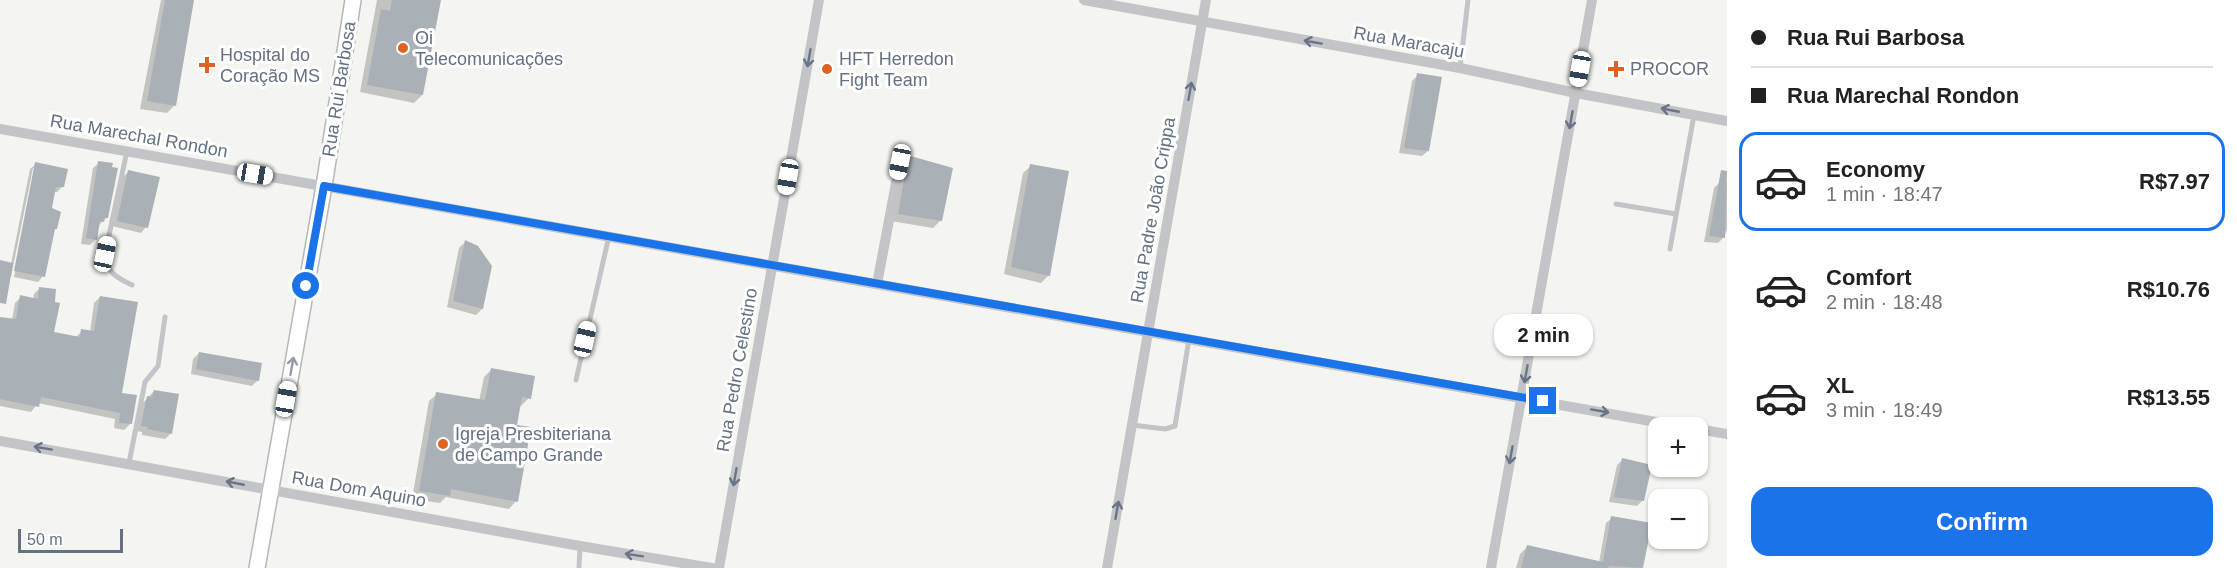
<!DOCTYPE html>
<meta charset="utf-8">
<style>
body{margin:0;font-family:Arial,sans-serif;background:#f2f2f2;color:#202124;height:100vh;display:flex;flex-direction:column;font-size:22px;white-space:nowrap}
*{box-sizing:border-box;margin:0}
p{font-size:20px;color:#757577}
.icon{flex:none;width:33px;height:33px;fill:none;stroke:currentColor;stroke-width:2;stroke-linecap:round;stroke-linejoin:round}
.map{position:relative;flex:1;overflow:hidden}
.drawer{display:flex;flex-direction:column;background:#fff;width:510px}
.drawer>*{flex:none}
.top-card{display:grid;align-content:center;height:132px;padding:0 24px;background:#fff}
.fabs{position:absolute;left:1648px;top:417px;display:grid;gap:12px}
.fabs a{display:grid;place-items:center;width:60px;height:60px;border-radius:12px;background:#fff;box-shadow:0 2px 4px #0004;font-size:30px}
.scale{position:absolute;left:18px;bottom:15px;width:105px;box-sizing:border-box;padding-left:6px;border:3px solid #647181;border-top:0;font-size:16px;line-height:21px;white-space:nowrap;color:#647181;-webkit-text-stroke:4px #fff;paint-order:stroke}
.end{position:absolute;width:27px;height:27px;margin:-14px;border:8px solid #1a73e8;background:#fff;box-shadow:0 0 0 3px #fff}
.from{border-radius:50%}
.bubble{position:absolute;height:42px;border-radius:18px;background:#fff;box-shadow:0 2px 4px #0004;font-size:20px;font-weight:800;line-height:42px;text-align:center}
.car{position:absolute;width:18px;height:36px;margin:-18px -9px;border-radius:8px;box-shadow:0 0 4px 2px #0007;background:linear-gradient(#fff 24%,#345 0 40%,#fff 0 76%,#345 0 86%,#fff 0)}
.top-card b{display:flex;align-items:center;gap:21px;height:57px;font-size:22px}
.top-card b+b{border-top:2px solid #e0e0e0}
.top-card i{width:15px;height:15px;background:#202124}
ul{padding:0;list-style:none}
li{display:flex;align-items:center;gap:18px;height:99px;margin:0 12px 9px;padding:0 12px;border:3px solid transparent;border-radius:18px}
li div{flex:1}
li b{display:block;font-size:22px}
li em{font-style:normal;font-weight:800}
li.active{border-color:#1a73e8}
li>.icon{width:54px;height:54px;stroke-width:1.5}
.action{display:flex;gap:12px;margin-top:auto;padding:12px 24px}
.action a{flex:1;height:69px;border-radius:18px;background:#1a73e8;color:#fff;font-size:24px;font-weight:800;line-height:69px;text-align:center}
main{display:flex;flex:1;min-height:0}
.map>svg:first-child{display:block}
.shadow{fill:#0003}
.building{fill:#aab1b6}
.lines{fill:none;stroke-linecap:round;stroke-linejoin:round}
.secondary-casing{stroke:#b4b8bc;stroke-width:18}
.lane{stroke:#c2c4c8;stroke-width:5}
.street{stroke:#c2c4c8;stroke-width:10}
.secondary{stroke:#fff;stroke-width:15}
.oneway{stroke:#697585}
.oneway2{stroke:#929ca7}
.route{stroke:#1a73e8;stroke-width:8}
.poi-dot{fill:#df6225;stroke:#fff;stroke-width:2}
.labels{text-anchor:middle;stroke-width:6;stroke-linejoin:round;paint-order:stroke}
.poi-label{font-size:18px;fill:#647181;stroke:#fff;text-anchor:start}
.street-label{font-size:18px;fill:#647181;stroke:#fff}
</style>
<main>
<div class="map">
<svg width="1727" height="568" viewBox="0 0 1727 568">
<rect width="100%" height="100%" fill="#f4f4f0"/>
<path class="shadow" d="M161 0H193L175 105 167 113 140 109Z
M377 0H439L422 95 414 103 360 92Z
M1418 75 1428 151 1422 156 1399 153 1412 81Z
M908 156 941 220 933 228 891 221 900 164Z
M99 163 106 218 98 226 96 239 90 245 81 244 93 168Z
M36 164 63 186 57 192H54L51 209 56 228 53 231 43 276 38 282 14 277 36 168H33L11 277 9 276 0 289V262L11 264 30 169Z
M1031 166 1049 275 1041 283 1004 274 1023 173Z
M128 172 146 227 141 233 112 226 122 178Z
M1720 182H1727V229L1724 237 1718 243 1704 242 1714 188Z
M465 242 482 309 476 315 447 307 459 248Z
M40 288 52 333 76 337 82 331 90 332 94 303 100 297 121 394 130 424 124 430 114 428 115 419 38 403 31 412 0 406V319L12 320 15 303 21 297 33 300 34 294Z
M199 353 258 380 252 386 191 374 193 359Z
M492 369 529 398 521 406H519L515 426 516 501 509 509 446 497 440 503 412 499 429 401 437 394 479 401 484 377Z
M154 391 171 433 165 439 142 435V432L136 431 142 404Z
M1623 459 1643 500 1637 506 1609 502 1617 465Z
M1612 518 1650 524 1642 568H1598L1606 523Z
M1527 547 1589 568H1516L1520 554Z"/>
<path class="building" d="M165 0H194L176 106 147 101Z
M392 0H441L423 95 367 85 381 9 390 11Z
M1417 73 1442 77 1429 151 1404 148Z
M907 155 953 168 942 221 898 214 907 163Z
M98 161 113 163 112 167 118 168 108 218H105L104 222 100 221 97 240 86 238Z
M35 162 68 169 64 187H56L52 208 61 212 57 229H55L45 277 14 271Z
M1030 164 1069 171 1050 276 1011 267Z
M128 170 160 177 148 228 117 221Z
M1721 170 1727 171 1725 238 1709 236Z
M465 240 478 246 492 266 483 309 453 301Z
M0 260 13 263 6 304 0 303Z
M39 287 56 289 55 302 60 303 54 332 80 337 81 329 94 331 100 296 138 302 122 393 137 395 132 424 119 423 120 413 41 397 39 407 0 399V317L16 319 20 295 38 299Z
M199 352 262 363 259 381 196 369Z
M491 368 535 376 531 399 522 397 517 425 531 427 518 502 451 489 450 496 419 491 436 392 485 400Z
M154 390 179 394 172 434 147 429 148 427 141 426 147 396 152 397Z
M1622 458 1652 465 1644 501 1614 497Z
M1611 516 1652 523 1643 568 1609 566 1608 568H1521L1527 545 1603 562Z"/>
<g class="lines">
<defs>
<path id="secondary" d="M257 568 324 186 353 0"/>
</defs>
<use href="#secondary" class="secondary-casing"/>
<path class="lane" d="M1460 68 1468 0
M127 151 105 254C106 272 117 278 132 285
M1616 204 1676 214
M1670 249 1694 115
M576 380 609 236
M1132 425 1165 429 1175 426 1189 339
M129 463 145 382 158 366 165 317
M579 568 580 546"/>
<path class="street" d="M1084 0 1460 68 1576 93 1727 121
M0 129 1690 428
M877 284 900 162
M1698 429 1727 434
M0 441 580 546 712 568
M719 568 819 0
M1107 568 1206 0
M1491 568 1592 0"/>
<use href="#secondary" class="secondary"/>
</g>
<defs><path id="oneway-shaft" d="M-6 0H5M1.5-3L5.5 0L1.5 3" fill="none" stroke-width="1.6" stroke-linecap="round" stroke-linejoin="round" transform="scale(1.5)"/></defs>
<g class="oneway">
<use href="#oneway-shaft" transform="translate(1313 42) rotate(-170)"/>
<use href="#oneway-shaft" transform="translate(809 58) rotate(100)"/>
<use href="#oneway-shaft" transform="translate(1190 91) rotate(-80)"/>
<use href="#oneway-shaft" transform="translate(1670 110) rotate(-169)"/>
<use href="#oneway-shaft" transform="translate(1571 120) rotate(100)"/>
<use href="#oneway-shaft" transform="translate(1526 374) rotate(100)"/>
<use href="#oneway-shaft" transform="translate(1600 411) rotate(10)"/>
<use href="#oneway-shaft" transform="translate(43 448) rotate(-170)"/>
<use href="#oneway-shaft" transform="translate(1511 455) rotate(100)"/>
<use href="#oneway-shaft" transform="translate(735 477) rotate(100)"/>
<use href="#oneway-shaft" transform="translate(235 483) rotate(-169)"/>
<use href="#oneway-shaft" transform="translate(1117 510) rotate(-80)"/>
<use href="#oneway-shaft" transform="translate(634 555) rotate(-171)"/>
</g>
<use class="oneway2" href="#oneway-shaft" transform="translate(292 366) rotate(-80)"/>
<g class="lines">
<path class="route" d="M306 286 324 186 1543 401"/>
</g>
<g class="poi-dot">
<circle cx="403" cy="48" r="6"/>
<path d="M204 56h6v6h6v6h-6v6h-6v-6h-6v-6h6z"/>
<circle cx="827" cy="69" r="6"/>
<path d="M1613 60h6v6h6v6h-6v6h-6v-6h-6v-6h6z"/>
<circle cx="443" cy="444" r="6"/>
</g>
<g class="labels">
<g class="poi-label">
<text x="415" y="44">Oi<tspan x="415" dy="21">Telecomunicações</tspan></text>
<text x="220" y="61">Hospital do<tspan x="220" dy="21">Coração MS</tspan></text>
<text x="839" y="65">HFT Herredon<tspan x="839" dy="21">Fight Team</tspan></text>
<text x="1630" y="75">PROCOR</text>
<text x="455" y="440">Igreja Presbiteriana<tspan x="455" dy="21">de Campo Grande</tspan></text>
</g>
<g class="street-label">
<text transform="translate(1409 42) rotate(10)" y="6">Rua Maracaju</text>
<text transform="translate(339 89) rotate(-81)" y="6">Rua Rui Barbosa</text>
<text transform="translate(139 136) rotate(10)" y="6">Rua Marechal Rondon</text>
<text transform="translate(1153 210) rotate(-80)" y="6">Rua Padre João Crippa</text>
<text transform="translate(737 370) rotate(-80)" y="6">Rua Pedro Celestino</text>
<text transform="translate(359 489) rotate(10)" y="6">Rua Dom Aquino</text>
</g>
</g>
</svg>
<div class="fabs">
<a>+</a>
<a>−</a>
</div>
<div class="scale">50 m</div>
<i class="end from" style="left:306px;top:286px"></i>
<i class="end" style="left:1543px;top:401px"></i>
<div class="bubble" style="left:1494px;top:314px;width:99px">2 min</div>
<i class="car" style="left:1580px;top:69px;rotate:190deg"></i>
<i class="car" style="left:900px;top:162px;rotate:191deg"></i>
<i class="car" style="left:255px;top:174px;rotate:100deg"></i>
<i class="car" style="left:788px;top:177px;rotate:190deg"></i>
<i class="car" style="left:105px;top:254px;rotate:12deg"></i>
<i class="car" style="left:585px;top:339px;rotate:13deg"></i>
<i class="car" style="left:286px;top:399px;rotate:10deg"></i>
</div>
<section class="drawer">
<div class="top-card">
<b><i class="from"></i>Rua Rui Barbosa</b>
<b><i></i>Rua Marechal Rondon</b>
</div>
<ul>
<li class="active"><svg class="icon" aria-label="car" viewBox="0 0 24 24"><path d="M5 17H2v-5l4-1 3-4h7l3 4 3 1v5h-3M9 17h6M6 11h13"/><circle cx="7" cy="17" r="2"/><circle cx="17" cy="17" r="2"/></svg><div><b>Economy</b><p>1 min · 18:47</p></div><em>R$7.97</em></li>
<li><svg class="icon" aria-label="car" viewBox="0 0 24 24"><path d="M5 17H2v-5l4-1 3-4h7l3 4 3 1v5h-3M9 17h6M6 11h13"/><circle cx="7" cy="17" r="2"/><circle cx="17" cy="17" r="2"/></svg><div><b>Comfort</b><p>2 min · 18:48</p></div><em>R$10.76</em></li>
<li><svg class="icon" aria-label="car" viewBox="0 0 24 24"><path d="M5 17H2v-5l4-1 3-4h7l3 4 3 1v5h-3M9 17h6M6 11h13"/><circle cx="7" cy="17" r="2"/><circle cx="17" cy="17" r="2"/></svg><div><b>XL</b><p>3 min · 18:49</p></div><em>R$13.55</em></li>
</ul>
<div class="action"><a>Confirm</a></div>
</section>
</main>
